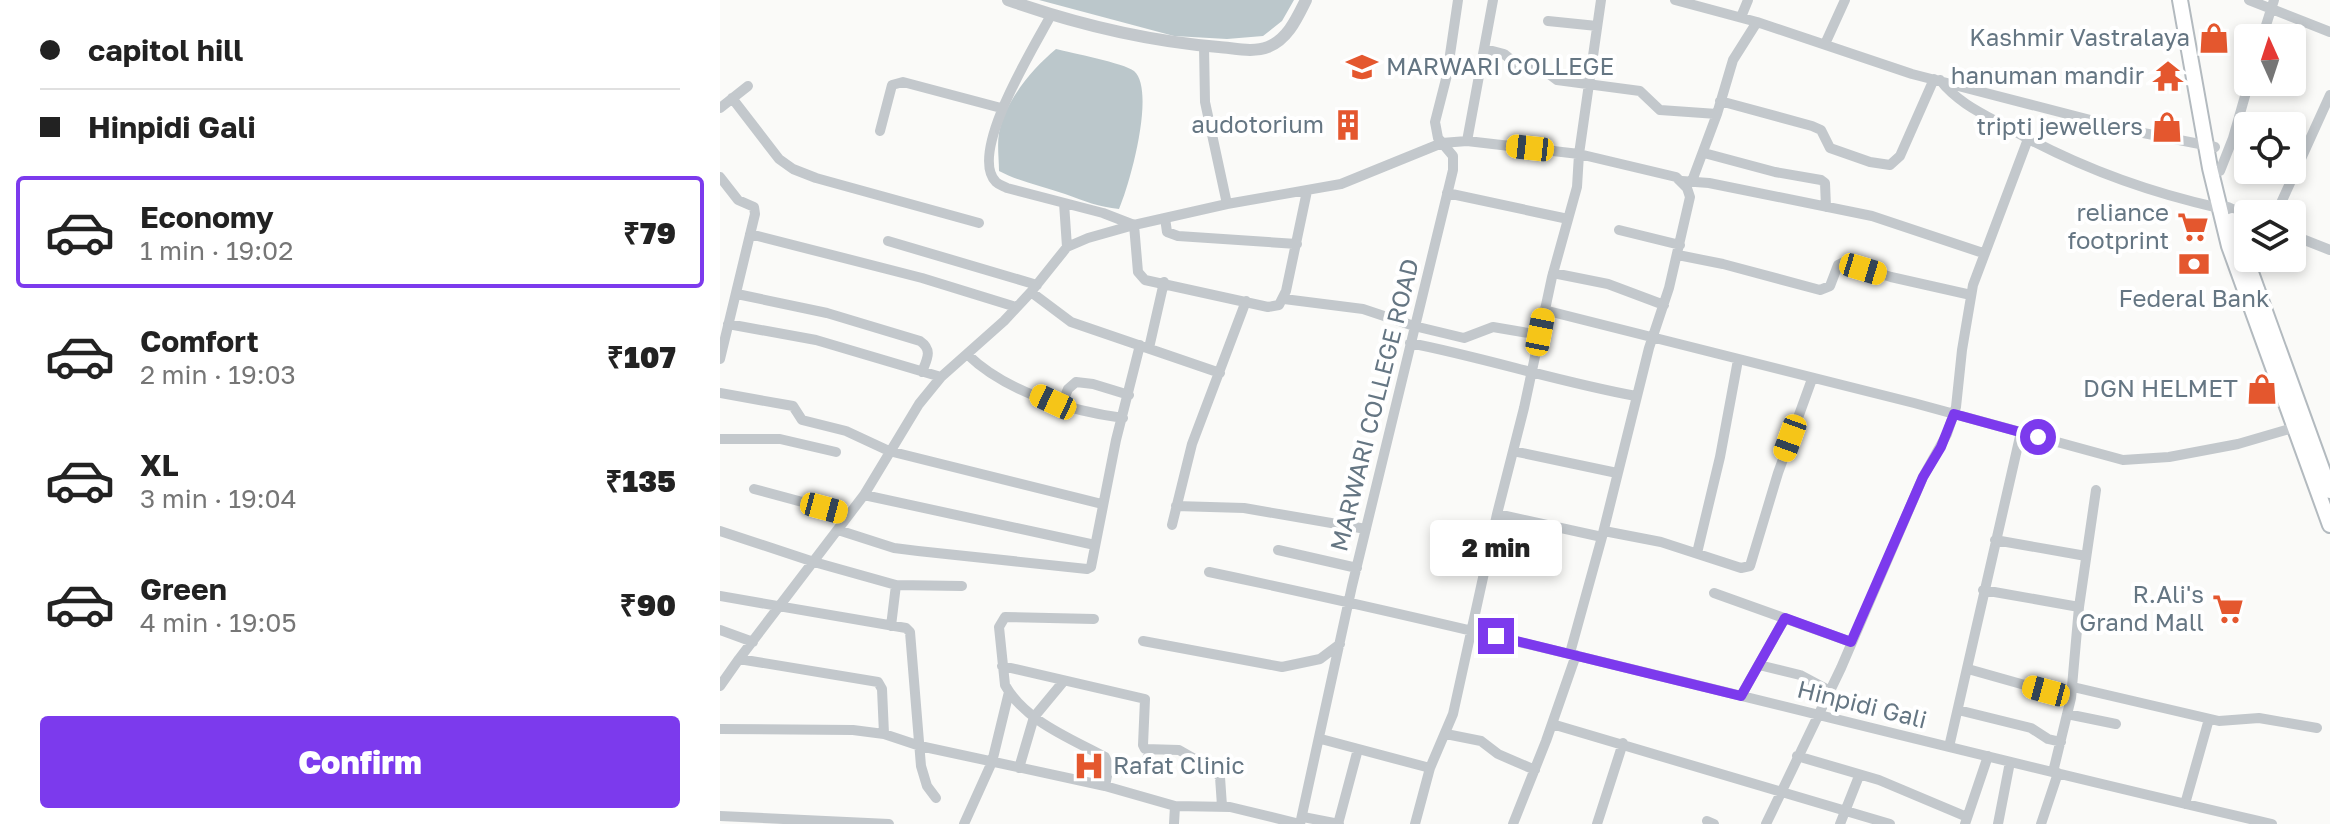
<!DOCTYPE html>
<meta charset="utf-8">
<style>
body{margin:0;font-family:"Golos Text",sans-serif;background:#f6f6f6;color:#222;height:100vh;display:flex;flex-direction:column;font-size:30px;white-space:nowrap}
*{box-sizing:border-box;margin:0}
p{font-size:26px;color:#767676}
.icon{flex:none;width:44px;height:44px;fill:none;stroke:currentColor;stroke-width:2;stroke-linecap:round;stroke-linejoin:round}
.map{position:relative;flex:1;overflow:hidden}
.details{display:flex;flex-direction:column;background:#fff;width:720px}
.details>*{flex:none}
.hud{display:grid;align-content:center;height:176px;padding:0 40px;background:#fff}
.needle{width:52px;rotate:357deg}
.buttons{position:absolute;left:1514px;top:24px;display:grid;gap:16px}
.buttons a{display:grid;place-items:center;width:72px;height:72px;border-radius:8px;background:#fff;box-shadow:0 4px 12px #0003;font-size:40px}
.end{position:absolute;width:36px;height:36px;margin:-18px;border:10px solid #7c3aed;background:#fff;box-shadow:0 0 0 4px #fff}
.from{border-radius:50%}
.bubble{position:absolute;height:56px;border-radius:8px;background:#fff;box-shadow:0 4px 12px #0003;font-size:26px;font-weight:800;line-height:56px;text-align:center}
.car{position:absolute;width:24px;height:48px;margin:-24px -12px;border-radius:10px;box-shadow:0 0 6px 2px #0007;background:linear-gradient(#f5c518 24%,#345 0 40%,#f5c518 0 76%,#345 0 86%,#f5c518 0)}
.hud b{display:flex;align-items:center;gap:28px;height:76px;font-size:30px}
.hud b+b{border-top:2px solid #e0e0e0}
.hud i{width:20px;height:20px;background:#222}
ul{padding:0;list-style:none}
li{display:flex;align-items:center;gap:24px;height:112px;margin:0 16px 12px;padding:0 24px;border:4px solid transparent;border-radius:8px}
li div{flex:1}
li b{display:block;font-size:30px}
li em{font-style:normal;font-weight:800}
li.on{border-color:#7c3aed}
li>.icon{width:72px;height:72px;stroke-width:1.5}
.cta{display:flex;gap:16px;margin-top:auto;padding:16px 40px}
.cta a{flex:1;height:92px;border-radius:8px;background:#7c3aed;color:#fff;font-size:32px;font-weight:800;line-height:92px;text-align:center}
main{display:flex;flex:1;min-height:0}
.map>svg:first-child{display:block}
.water{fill:#bbc7cb}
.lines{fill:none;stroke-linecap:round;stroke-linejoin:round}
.secondary-casing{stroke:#b3babf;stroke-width:18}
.minor{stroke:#c3c8cc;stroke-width:10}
.tertiary{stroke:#c3c8cc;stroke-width:12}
.secondary{stroke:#fff;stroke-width:14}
.route{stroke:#7c3aed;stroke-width:10}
.labels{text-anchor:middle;stroke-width:8;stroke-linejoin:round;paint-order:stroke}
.poi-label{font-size:24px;fill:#657683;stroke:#fff;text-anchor:end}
.street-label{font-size:24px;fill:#657683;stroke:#fff}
</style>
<main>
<section class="details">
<div class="hud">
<b><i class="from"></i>capitol hill</b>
<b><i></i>Hinpidi Gali</b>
</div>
<ul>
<li class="on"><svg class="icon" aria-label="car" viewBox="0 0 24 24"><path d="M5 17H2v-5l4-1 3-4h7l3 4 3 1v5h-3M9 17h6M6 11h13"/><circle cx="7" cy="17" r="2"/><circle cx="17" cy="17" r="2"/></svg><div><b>Economy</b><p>1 min · 19:02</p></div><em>₹79</em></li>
<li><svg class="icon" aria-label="car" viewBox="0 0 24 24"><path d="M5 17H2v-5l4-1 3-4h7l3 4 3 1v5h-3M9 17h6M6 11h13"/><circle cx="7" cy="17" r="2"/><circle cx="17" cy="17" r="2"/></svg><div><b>Comfort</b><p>2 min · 19:03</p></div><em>₹107</em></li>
<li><svg class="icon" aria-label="car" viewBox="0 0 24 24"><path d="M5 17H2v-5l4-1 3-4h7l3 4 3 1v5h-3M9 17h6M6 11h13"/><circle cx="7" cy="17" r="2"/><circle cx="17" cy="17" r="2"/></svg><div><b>XL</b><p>3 min · 19:04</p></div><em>₹135</em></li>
<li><svg class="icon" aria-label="car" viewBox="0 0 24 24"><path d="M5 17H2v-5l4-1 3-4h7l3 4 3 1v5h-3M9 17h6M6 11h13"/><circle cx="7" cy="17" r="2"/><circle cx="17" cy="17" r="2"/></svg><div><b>Green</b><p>4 min · 19:05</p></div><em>₹90</em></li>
</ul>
<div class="cta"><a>Confirm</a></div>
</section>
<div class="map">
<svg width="1610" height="824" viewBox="0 0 1610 824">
<rect width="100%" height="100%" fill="#fafaf8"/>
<path class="water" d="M319 0H574L562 21 543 36 507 39 454 36Z
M336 49C351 53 404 63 414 71 436 90 410 184 399 209 379 207 364 201 345 194 322 186 300 182 279 171 279 159 277 145 279 133 285 101 312 69 336 49Z"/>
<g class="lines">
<defs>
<path id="secondary" d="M1460 0 1490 168 1509 246 1610 525
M1512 220 1610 491"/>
</defs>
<use href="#secondary" class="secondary-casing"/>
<path class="minor" d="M955 0 1037 22 1192 74 1413 131 1495 147
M1529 0 1610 32
M331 15C316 44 247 153 276 182 279 185 283 186 287 188L383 213 414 225 507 204 621 184 722 143 747 141 859 154 881 0
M1021 17 1028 0
M828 21 877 26
M1542 38 1554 0
M1105 44 1125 0
M484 46 485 102 507 204
M765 49 784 54 800 67 829 74 837 80 920 91 940 110 997 114
M1220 80C1237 102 1261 113 1285 126 1353 165 1422 191 1499 208
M12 98 59 159 73 169 96 178 259 223
M1000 101 1092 126 1101 130 1110 148 1150 162 1170 165 1180 156 1214 79
M0 108 28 86
M160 131 172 85 183 82 281 108
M747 141 773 0
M984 153 1055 172 1101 180 1105 183 1106 207
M1500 171 1513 138 1529 82
M0 177 18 200 34 207 35 214 0 359
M962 181 989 183 1152 216 1263 253
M972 181 997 114 1013 60 1037 22
M727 193 848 219
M344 203 347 247
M1508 207 1528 216
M1556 214 1610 95
M445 218 447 232 458 236 577 244
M899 230 960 245
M30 234 202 278 296 307
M1572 235 1610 250
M168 241 317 285
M958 255 1003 264 1100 290 1110 286 1118 265 1124 262 1171 277 1251 295
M833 273 888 284 944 305
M311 292 351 322 500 373
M17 294 107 313 200 341C213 350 207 359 202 372
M564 299 643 309 694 326 744 338 773 327 820 335
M824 310 1194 403 1403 460 1449 457 1518 444 1576 427
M8 324 96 340 221 377
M690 343C766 358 839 382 916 396
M429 348 444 282
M248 355C286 392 351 411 403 418
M0 393 73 406 82 420 126 431 169 451 382 504
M341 406 348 389 356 382 373 384 409 395
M0 439H60L116 452
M793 451 897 473
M34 489 127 514
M144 495 375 545
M456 506 524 508 646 529
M777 514 882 537
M452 525 472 444 526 301
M118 530 174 548 198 551 367 569 371 567 396 440 420 345
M0 531 94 562 176 585 242 586
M884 531 941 542 1021 568 1030 566 1058 473 1092 379
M1275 540 1366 556
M558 550 637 568
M977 553 1000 457 1018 360
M489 572C845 647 1197 743 1552 824
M1263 590 1359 607
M994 593 1131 642
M0 596 186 628 190 632 201 766 207 786 216 798
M374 619 285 617 279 627 285 685C305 721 350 738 385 757L389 766 385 786
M171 626 176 585
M0 630 33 642
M423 641 562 667 600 659 620 644
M1039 665 1080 675 1110 691
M282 666 425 699 423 745 425 749 459 750 494 770 500 777 502 806
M1248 669 1351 698
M0 686 19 659
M1353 687 1499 721 1539 718 1597 728
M1021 696 1065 618
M1238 710 1311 728 1328 739 1341 742
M1347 714 1396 724
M832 724 1170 824
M0 729 133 730 164 734 200 746 385 786 455 806 510 807 580 824
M164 734 162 689 158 682 19 659 144 495 199 404 221 377 284 321 311 292 347 247 368 238 414 225 418 272 425 280 548 307 559 305 566 291 587 191
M726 734 761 741 778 754 815 770
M601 739 710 768
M1229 747 1301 432
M1077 756 1159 780 1247 817
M389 766 419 768 425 764 430 751
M299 768 314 717 343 682
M1333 772 1351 698 1359 607 1376 490
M1465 804 1489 719
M0 816 169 824
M583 817 619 824
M987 821 994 824
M244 824 272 762 289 692
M454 824 455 806
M580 824 632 586 733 170V156L718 138 715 122 727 75 738 0
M618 824 638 749
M695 824 710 768 733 714 777 514 804 408 832 277 857 187 859 154 956 177 967 188 970 197 949 288 929 348 882 537 850 653
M793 824 826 741 856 655
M877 824 903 743
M1046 824 1121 668 1203 477 1227 434 1236 407 1242 350 1253 285 1308 139
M1120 824 1139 776
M1245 824 1268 756
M1278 824 1290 762
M1321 824 1338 773"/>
<path class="tertiary" d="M288 0C356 24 427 41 499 47 514 48 533 53 548 47 568 39 577 18 586 0"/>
<use href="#secondary" class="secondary"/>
</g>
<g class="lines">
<path class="route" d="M776 636 1021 696 1065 618 1131 642 1203 477 1221 447 1234 414 1318 437"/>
</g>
<defs>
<symbol id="shop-bare" viewBox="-9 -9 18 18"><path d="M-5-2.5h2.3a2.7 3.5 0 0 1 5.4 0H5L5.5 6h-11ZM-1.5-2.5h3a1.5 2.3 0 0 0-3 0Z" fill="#e4572e" stroke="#fff" stroke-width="2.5" paint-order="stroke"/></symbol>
<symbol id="university-bare" viewBox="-9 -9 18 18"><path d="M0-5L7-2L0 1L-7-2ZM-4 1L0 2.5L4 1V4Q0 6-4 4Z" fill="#e4572e" stroke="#fff" stroke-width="2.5" paint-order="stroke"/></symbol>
<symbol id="temple-bare" viewBox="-9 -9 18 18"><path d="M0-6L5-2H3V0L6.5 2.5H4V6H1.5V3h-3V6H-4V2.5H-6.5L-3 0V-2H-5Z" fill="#e4572e" stroke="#fff" stroke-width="2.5" paint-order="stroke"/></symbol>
<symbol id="building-bare" viewBox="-9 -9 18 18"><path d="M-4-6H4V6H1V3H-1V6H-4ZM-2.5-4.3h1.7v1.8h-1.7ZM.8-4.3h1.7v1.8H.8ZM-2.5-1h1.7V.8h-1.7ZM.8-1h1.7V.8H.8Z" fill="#e4572e" stroke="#fff" stroke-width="2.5" paint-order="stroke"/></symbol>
<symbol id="supermarket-bare" viewBox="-9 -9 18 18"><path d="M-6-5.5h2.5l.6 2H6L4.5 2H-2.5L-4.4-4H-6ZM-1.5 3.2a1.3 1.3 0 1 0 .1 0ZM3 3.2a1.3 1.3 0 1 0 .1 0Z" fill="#e4572e" stroke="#fff" stroke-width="2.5" paint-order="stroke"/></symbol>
<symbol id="bank-bare" viewBox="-9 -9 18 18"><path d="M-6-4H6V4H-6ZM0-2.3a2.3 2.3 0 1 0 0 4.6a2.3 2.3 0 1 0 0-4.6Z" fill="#e4572e" stroke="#fff" stroke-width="2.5" paint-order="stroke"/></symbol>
<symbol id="hospital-bare" viewBox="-9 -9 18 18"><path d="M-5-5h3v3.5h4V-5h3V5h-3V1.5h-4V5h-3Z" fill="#e4572e" stroke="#fff" stroke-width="2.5" paint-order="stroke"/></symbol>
</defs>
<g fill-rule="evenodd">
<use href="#shop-bare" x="1472" y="16" width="44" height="44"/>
<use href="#university-bare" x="620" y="45" width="44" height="44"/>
<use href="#temple-bare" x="1426" y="54" width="44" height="44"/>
<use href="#building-bare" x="606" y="103" width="44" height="44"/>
<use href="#shop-bare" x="1425" y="105" width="44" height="44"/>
<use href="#supermarket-bare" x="1451" y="205" width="44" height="44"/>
<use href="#bank-bare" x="1452" y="242" width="44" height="44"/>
<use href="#shop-bare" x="1520" y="367" width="44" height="44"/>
<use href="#supermarket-bare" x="1486" y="587" width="44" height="44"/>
<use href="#hospital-bare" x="347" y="744" width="44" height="44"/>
</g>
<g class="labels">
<g class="poi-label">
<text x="1470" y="46">Kashmir Vastralaya</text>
<text x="666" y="75" text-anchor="start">MARWARI COLLEGE</text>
<text x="1424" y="84">hanuman mandir</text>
<text x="604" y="133">audotorium</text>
<text x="1423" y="135">tripti jewellers</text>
<text x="1449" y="221">reliance<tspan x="1449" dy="28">footprint</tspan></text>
<text x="1474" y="307" text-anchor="middle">Federal Bank</text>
<text x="1518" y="397">DGN HELMET</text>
<text x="1484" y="603">R.Ali's<tspan x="1484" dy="28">Grand Mall</tspan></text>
<text x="393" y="774" text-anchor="start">Rafat Clinic</text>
</g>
<g class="street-label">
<text transform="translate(655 405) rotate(-76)" y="8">MARWARI COLLEGE ROAD</text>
<text transform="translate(1142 705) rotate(14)" y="8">Hinpidi Gali</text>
</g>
</g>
</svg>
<div class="buttons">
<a><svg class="needle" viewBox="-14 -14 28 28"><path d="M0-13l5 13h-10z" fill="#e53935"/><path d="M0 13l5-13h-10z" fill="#767676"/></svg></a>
<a><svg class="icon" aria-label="locate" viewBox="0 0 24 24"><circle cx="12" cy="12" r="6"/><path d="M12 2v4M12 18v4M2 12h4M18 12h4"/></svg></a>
<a><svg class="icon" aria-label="layers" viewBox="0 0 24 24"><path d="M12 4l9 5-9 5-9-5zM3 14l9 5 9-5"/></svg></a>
</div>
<i class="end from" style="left:1318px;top:437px"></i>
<i class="end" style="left:776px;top:636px"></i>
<div class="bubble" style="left:710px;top:520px;width:132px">2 min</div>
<i class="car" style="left:810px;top:148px;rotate:276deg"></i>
<i class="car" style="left:1143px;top:269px;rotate:107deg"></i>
<i class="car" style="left:820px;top:332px;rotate:11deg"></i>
<i class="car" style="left:333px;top:402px;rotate:295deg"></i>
<i class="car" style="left:1070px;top:438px;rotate:200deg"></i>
<i class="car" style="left:104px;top:508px;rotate:105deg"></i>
<i class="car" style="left:1326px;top:691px;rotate:285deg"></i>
</div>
</main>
